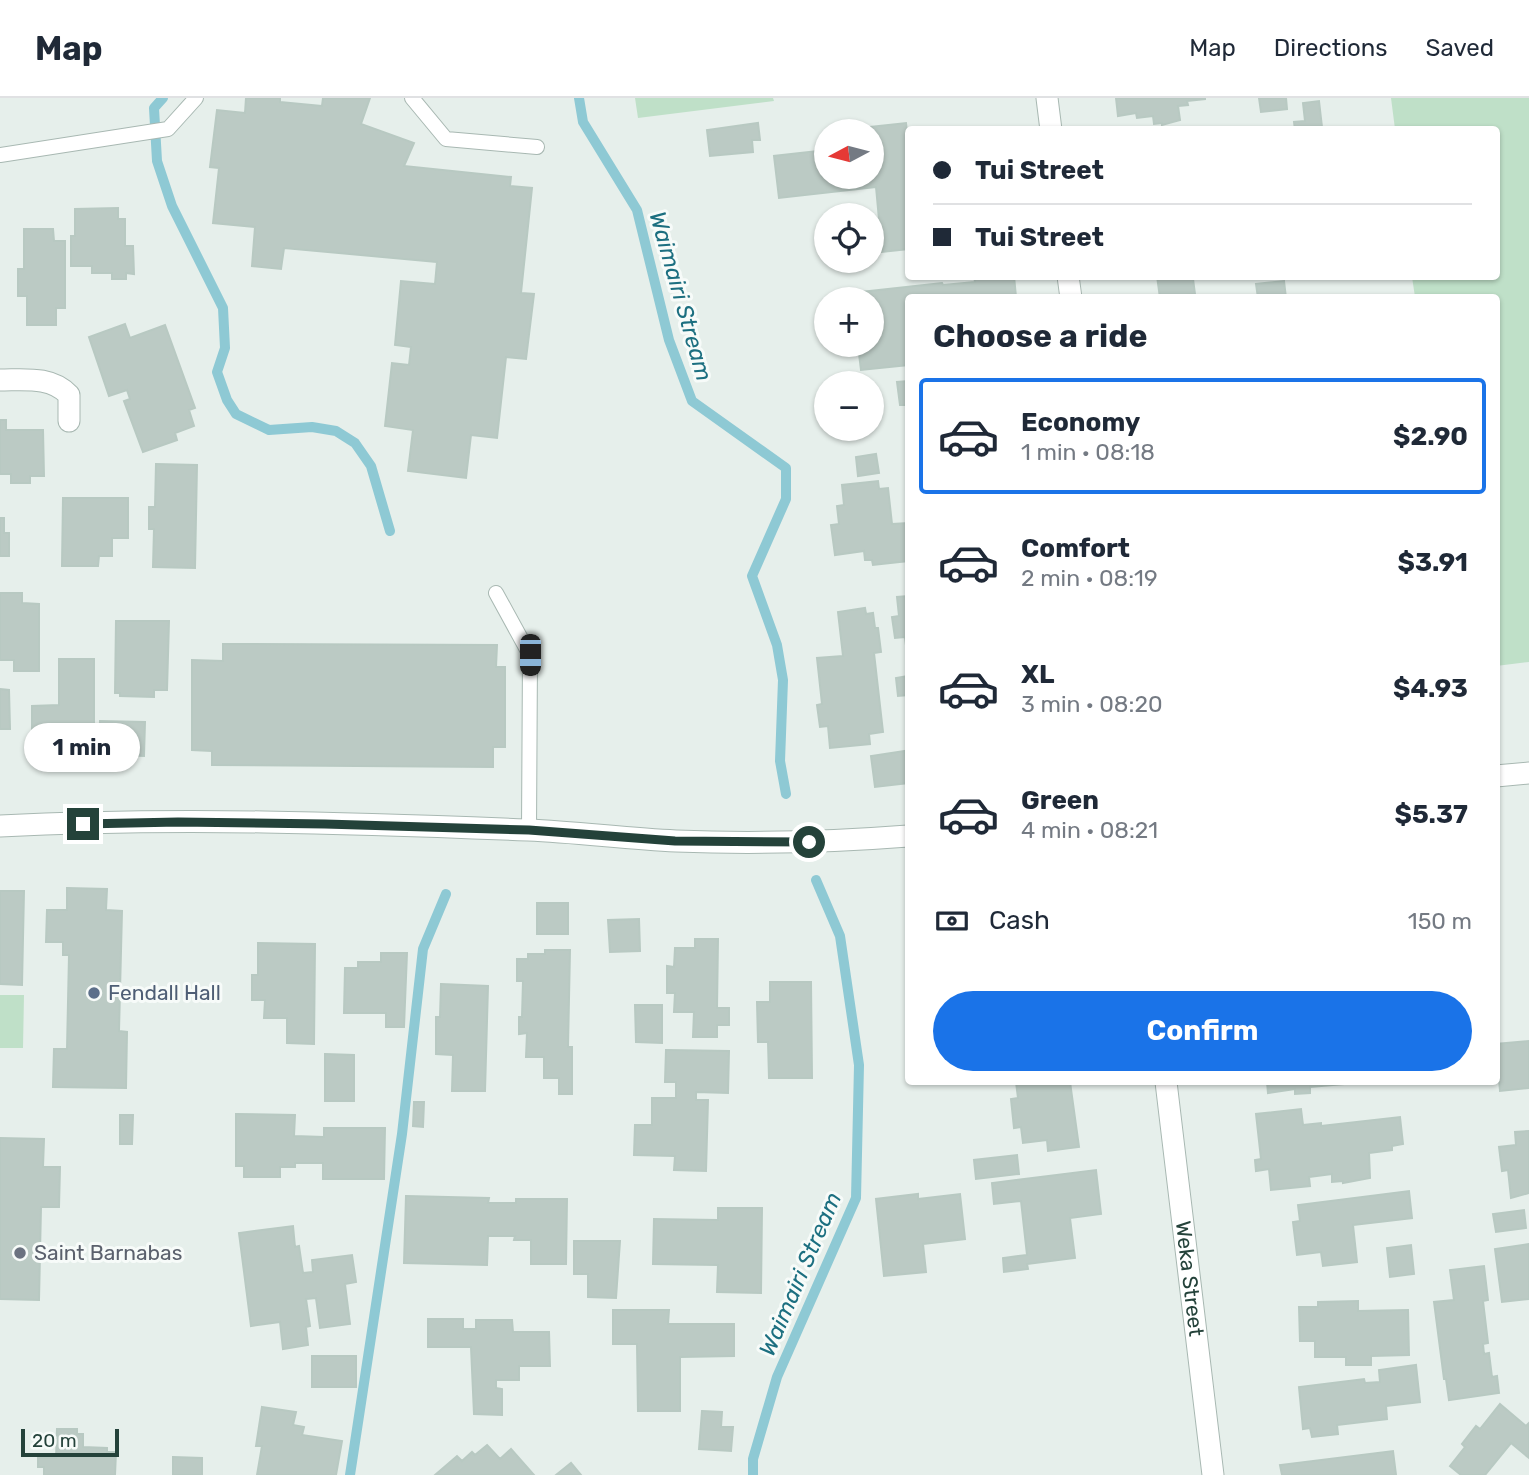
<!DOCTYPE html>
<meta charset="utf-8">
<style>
body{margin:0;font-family:Rubik,sans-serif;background:#f2f2f3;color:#1f2937;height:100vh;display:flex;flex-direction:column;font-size:26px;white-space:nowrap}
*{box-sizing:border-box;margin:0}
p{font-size:23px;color:#747a83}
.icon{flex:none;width:38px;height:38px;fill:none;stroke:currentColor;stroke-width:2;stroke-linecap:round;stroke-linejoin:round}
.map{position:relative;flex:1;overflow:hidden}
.panel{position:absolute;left:905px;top:196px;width:595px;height:791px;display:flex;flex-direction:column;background:#fff;border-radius:7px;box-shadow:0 2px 5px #0004}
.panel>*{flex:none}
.hud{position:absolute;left:905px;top:28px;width:595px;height:154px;border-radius:7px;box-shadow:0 2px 5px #0004;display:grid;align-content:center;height:154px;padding:0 28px;background:#fff}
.needle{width:46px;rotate:263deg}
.tools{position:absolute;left:814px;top:21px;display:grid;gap:14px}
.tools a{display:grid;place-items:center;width:70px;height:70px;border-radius:50%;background:#fff;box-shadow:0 2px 5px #0004;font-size:35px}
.scale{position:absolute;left:21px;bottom:18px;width:98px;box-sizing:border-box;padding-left:7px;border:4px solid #24423a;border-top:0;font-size:19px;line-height:24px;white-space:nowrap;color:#24423a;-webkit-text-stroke:5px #f7fbf9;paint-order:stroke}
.end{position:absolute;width:32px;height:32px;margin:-16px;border:9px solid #24423a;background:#fff;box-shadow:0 0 0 4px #fff}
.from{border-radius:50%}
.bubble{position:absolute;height:49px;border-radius:24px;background:#fff;box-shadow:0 2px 5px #0004;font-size:23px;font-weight:700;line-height:49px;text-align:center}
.car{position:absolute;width:21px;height:42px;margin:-21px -10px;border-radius:9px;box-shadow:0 0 5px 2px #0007;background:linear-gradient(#222 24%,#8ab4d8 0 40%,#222 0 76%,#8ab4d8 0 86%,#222 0)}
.hud b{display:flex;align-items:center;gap:24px;height:66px;font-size:26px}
.hud b+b{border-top:2px solid #e0e1e3}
.hud i{width:18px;height:18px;background:#1f2937}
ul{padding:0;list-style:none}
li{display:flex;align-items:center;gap:21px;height:116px;margin:0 14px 10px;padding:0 14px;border:4px solid transparent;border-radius:7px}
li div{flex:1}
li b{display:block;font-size:26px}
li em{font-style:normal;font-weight:700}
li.active{border-color:#1a73e8}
li>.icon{width:63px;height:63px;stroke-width:1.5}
h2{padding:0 28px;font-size:32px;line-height:84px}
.pay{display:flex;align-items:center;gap:18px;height:77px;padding:0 28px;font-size:26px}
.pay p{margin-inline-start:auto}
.action{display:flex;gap:14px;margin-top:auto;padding:14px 28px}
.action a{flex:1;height:80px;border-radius:42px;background:#1a73e8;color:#fff;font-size:28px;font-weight:700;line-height:80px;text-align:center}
header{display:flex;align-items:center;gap:42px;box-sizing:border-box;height:98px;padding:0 35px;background:#fff;border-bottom:2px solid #e0e1e3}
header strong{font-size:33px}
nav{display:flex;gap:38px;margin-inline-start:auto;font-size:24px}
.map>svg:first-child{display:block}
.green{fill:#bfe0c8}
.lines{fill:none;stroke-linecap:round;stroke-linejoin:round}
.stream{stroke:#8ec9d4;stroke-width:10}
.building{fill:#bbcac4;stroke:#b8c9c2;stroke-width:2}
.lane-casing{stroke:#a8b8b2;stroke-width:16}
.street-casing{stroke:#a8b8b2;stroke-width:23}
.lane{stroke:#fff;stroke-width:14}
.street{stroke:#fff;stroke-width:21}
.route{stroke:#24423a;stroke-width:9}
.service-dot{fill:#5c6f8a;stroke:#f7fbf9;stroke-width:2.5}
.worship-dot{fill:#6b7280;stroke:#f7fbf9;stroke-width:2.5}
.labels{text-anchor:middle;stroke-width:6;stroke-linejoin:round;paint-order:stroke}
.service-label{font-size:21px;fill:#4e5e75;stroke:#f7fbf9;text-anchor:start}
.worship-label{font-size:21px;fill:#5b616d;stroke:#f7fbf9;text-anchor:start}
.street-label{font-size:21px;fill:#24423a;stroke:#f7fbf9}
.water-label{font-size:23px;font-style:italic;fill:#1c6f80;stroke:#f7fbf9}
</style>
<header>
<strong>Map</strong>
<nav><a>Map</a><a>Directions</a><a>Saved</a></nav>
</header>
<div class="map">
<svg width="1529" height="1377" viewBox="0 0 1529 1377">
<rect width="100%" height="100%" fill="#e6efeb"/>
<path class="green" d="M635 0H773L774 3 638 20Z
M1391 0H1529V564L1496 568V200L1415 199 1412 179 1496 178V32L1395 31Z
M0 897H24L23 950H0Z"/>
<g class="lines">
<path class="stream" d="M163 0 154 10 157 63 172 108 223 210 225 250 217 274 227 302 236 316 269 332 312 329 336 333 355 345 371 368 390 433
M579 0 583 24 637 112 669 242 692 303 786 370V401L752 478 777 547 783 582 780 663 786 696
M350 1377 402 1036 423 851 446 796
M753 1377V1361L777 1279 856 1100 859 967 840 838 816 782"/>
</g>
<path class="building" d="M246 0H280V4L322 8 323 0H370L361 26 414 45 404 68 511 79 510 88 532 90 521 195 534 196 526 261 506 259 497 340 471 337 466 380 408 373 413 332 385 328 392 265 409 267 411 249 395 247 401 183 435 186 437 164 284 150 281 171 252 168 255 129 213 125 219 70 210 69 217 12 245 15Z
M1116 0H1205V1L1187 3 1188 7 1178 8 1180 22 1162 27V25L1154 26 1153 18 1137 20 1136 15 1118 18Z
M1259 0H1286L1287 11 1261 14Z
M1319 3 1322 29 1295 32 1294 24 1305 23 1303 5Z
M758 25 760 42H752L753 54 710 58 707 32Z
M906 25 908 43V151L882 154 876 89 779 100 774 58 826 52V79H872V33L869 29Z
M118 110V121H125V148H133L134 176 126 175V181H112V175H92V168H71V138H75V111Z
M24 131H53L54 143H65V210H56V227H27V198H18V171H24Z
M974 178H1014L1016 199 908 200V267L861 272 858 248 872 247V201H843V196L942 185 943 187 975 184Z
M1157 178H1211V179L1193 181 1195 196 1160 200Z
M1284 183 1286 200H1258L1256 186Z
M125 226 130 240 165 227 195 310 189 312 194 328 175 335 177 342 143 354 124 303 130 301 127 292 109 298 89 239Z
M908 283V307H900L897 284Z
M0 322H6V332H43L44 378H30V385H11V376H0Z
M876 356 879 375 858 378 856 359Z
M156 366 197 367 195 470 153 469 154 431H149V409H155Z
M878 383 879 391 888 390 892 426 908 425V463L873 467 872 462H865L864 453 835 457 831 427 839 426 837 408 844 407 842 387Z
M63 400H128V440H112V458H99L98 468H62Z
M0 420H4V435H9V458H0Z
M0 495H22V505L39 506V573H14V562H0Z
M908 498V565L905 539 895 540 892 519 899 518 897 499Z
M865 510 866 516 873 515 875 530H878L881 554 874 555 883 634 869 636 870 646 830 650 828 628 820 629 817 607 822 606 817 560 843 558 838 514Z
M116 523H169L167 592H154V599L120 598V595H115Z
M223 546 497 547 496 569H505V649H493V669L212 667V653L192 652V562L223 563Z
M59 561H94V664H56V657H37V639L32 638V608L59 607Z
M908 578V597L898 598 896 580Z
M0 591 9 592 10 631H0Z
M100 623 145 624 144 658 116 657V663H99Z
M905 653 908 685 875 689 871 658Z
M67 790 107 791 106 812 122 813 119 933 127 934 126 990 53 989 54 951H67L69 857H63V844H46L47 812H67Z
M0 793H24L22 887 0 886Z
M537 805H568V836H537Z
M639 821 640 853 610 854 608 822Z
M695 841H718L717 910H729V927H717V939H693L694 914H674L675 895H667V868L674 869 675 850H695Z
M258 845 315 846 314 946 287 945V920H264L265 902H252V877H258Z
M545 852H570L568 949H572V996H559V980H544V959H526L527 935 519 936V919H522L523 883H517V861H528V856H545Z
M381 855H407L404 929H386V915H344L345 870H358V864H381Z
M770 884H811L812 980H769L768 944H758L757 904H770Z
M441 886 488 888 485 993H452L453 957 436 956V919H440Z
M635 907H662V945L636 944Z
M1529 943V990L1500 993 1496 946Z
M666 952 729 953 728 995 696 994V1002H708L706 1073 674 1072 675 1058 634 1057 635 1027H652V1000H676V984H665Z
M325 956 354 957V1003H325Z
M1016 984H1070L1079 1049 1048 1053 1047 1042 1023 1045 1021 1029 1014 1030 1011 1001 1018 1000Z
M1267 984H1355V985L1310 989V995L1295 996V991L1268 995Z
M414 1004H424L423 1029 413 1028Z
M1301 1011 1303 1027 1321 1025V1028L1400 1019 1403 1046 1392 1048V1052L1369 1055 1370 1080 1343 1085V1083L1332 1084V1076L1309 1079 1310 1088 1271 1092 1269 1071 1256 1073 1255 1062 1261 1061 1256 1016Z
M236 1016 295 1017 294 1038 324 1039V1030H385L384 1081H323V1065H295V1069H280V1079H244V1068H236Z
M120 1017H133L132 1046H120Z
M1529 1033V1095L1511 1100 1508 1072 1502 1073 1499 1049 1516 1047 1515 1034Z
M0 1040 44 1041 43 1069H60L59 1109H41L39 1202 0 1201Z
M1017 1057 1019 1076 976 1081 974 1062Z
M1096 1072 1101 1116 1070 1120 1075 1160 1027 1166 1028 1171 1004 1174 1003 1160 1027 1157 1021 1103 994 1106 992 1085Z
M1409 1093 1412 1120 1353 1127 1357 1164 1323 1168 1321 1154 1297 1157 1293 1124 1300 1123 1298 1107Z
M918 1096V1101L960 1096 965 1141 923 1146 926 1174 884 1178 876 1101Z
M406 1098 489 1100 488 1105H516V1101H567L566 1166H531V1142H514L515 1138H488L487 1167 404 1165Z
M718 1110H762L761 1195 717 1194 718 1167 653 1166 654 1121 718 1122Z
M1524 1112 1526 1130 1496 1134 1493 1116Z
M293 1128 295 1149 299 1148 303 1175 313 1174 312 1162 352 1157 356 1184 345 1186 350 1226 320 1230 316 1200 306 1201 310 1228 306 1229 308 1247 283 1251 280 1224 251 1228 239 1135Z
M574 1143H620L616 1200 588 1199V1176H574Z
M1529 1146V1201L1502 1204 1495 1151Z
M1411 1147 1414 1176 1390 1179 1387 1150Z
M1484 1168 1488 1202 1483 1203 1488 1245 1483 1246 1484 1256 1489 1255 1492 1279 1497 1278 1499 1295 1449 1302 1446 1281H1444L1434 1204 1454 1202 1450 1172Z
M1358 1203V1213L1408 1212 1409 1257 1371 1258V1267H1346V1259H1315V1243H1300L1299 1209H1318V1204Z
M613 1212H669L668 1226H734V1258L680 1259V1313H638L637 1246H613Z
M428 1221H463V1231H476V1222H512L513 1234H549L550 1268H519V1282H496V1290L502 1291V1317L474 1316 471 1249H428Z
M312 1258H356V1289H312Z
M1416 1267 1420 1304 1386 1308 1387 1321 1337 1327 1338 1336 1312 1339 1310 1330 1303 1331 1299 1289 1364 1281 1365 1285 1380 1284 1379 1272Z
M1500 1306 1526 1328 1529 1325V1360L1511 1345 1485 1377H1461L1450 1368 1465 1349 1462 1346 1476 1328 1480 1331Z
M262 1309 296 1314 293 1327 304 1329 302 1337 342 1343 336 1377H257L262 1348H256Z
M702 1313 722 1314 721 1329H733L731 1353 699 1351Z
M57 1331H77V1336H83V1349L107 1350V1354H116L115 1377H44V1369H38V1360H56Z
M487 1347 500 1361 511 1351 534 1377H435L457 1358 462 1363 472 1354 475 1357Z
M1393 1353 1396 1377H1282L1280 1367Z
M173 1359 202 1360V1377H173Z
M571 1365 581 1377H556Z"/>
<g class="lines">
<defs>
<path id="lane" d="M412 0 446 41 537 49
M0 57 168 31 196 0
M496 495 530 557 529 732"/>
<g id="street">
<path d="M1047 0 1051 32"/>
<path d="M1068 178 1071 200"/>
<path d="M0 282C25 282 51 278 69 297V323"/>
<path d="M1496 678 1529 675"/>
<path d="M0 728C175 719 353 725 528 732 578 734 627 741 676 743 753 746 831 744 908 738"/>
<path id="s1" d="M1166 984 1213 1377"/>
</g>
</defs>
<use href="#lane" class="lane-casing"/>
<use href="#street" class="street-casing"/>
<use href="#lane" class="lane"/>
<use href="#street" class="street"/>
</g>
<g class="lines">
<path class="route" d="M83 726 178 724 325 726 529 732 675 743 809 744"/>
</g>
<circle class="service-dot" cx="94" cy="895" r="7"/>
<circle class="worship-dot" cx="20" cy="1155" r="7"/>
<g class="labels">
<g class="service-label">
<text x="108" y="902">Fendall Hall</text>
</g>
<g class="worship-label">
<text x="34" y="1162">Saint Barnabas</text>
</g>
<g class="street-label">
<text dy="7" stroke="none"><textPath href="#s1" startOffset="198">Weka Street</textPath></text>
</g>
<g class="water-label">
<text transform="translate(681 198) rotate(74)" y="8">Waimairi Stream</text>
<text transform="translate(800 1176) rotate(-67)" y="8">Waimairi Stream</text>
</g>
</g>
</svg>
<div class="tools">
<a><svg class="needle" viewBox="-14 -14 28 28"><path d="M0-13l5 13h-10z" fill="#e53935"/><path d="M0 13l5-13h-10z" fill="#747a83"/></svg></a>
<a><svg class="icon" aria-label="locate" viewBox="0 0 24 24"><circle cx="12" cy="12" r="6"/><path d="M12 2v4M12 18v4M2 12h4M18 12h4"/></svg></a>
<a>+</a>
<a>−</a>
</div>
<div class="scale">20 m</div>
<i class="end from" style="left:809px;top:744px"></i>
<i class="end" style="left:83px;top:726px"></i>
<div class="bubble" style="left:24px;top:625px;width:116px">1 min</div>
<i class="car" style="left:530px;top:557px;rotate:180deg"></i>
<div class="hud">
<b><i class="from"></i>Tui Street</b>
<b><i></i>Tui Street</b>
</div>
<section class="panel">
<h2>Choose a ride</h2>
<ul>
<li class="active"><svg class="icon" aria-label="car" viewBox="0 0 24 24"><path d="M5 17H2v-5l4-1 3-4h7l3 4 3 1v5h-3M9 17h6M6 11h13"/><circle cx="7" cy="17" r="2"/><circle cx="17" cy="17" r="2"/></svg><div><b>Economy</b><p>1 min · 08:18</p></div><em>$2.90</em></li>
<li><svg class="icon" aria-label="car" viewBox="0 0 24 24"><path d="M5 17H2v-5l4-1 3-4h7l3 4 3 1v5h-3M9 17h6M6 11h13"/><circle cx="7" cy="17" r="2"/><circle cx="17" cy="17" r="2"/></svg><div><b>Comfort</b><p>2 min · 08:19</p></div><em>$3.91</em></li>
<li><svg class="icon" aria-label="car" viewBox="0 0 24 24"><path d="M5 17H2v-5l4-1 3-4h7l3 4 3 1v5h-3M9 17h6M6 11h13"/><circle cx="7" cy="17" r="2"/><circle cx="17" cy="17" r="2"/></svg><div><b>XL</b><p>3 min · 08:20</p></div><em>$4.93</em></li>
<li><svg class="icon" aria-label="car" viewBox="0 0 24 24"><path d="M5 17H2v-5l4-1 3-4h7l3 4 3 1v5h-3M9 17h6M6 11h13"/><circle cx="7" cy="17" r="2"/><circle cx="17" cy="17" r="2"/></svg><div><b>Green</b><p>4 min · 08:21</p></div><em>$5.37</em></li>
</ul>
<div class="pay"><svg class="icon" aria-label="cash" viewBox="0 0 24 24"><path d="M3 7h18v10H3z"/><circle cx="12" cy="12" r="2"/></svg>Cash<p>150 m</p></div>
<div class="action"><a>Confirm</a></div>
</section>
</div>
